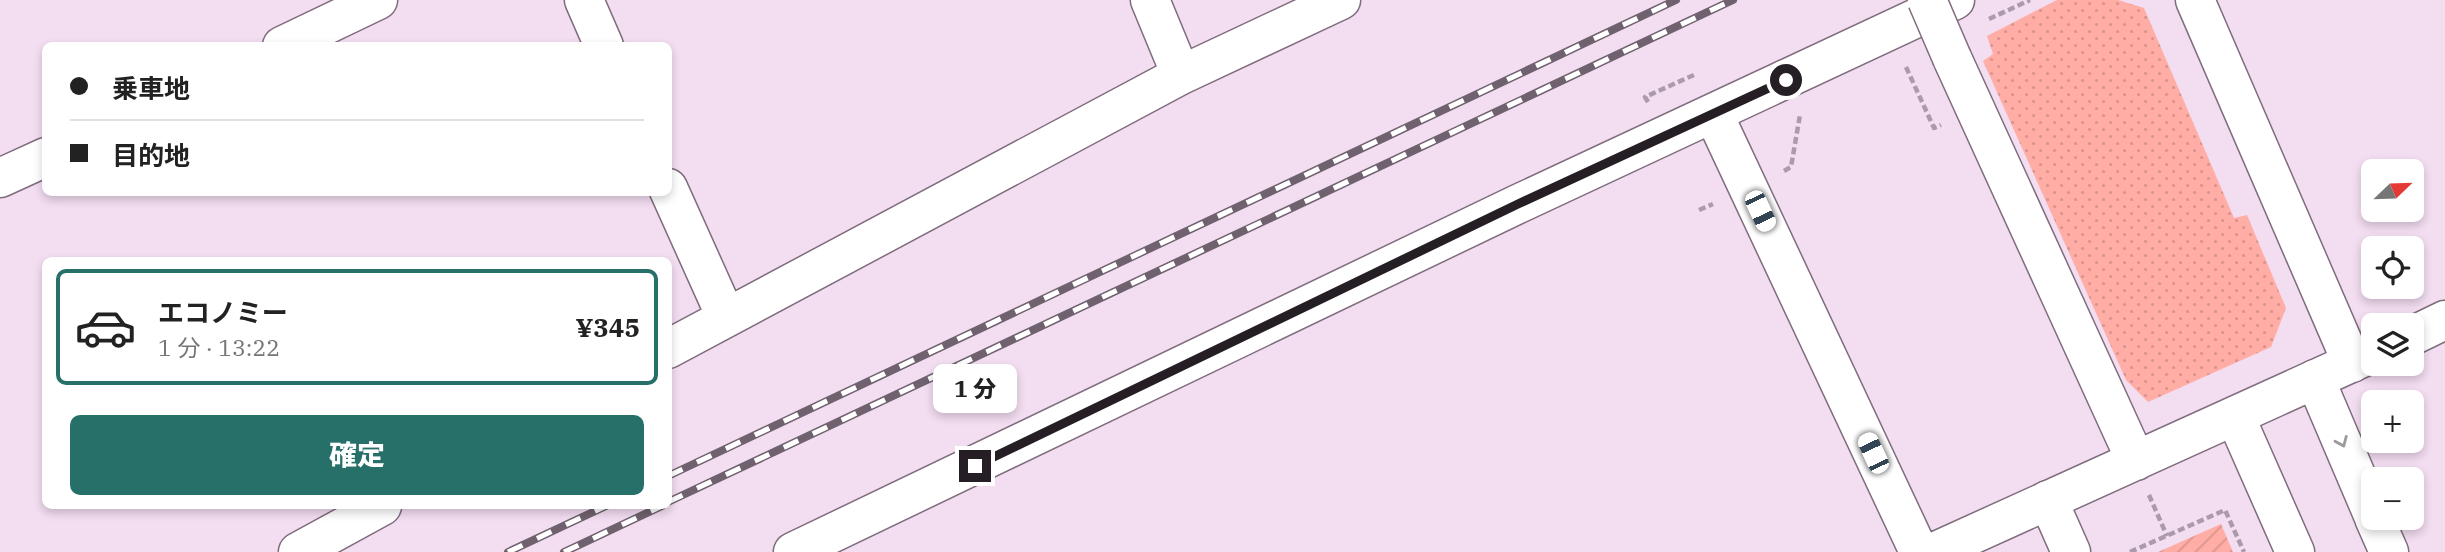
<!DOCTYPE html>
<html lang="ja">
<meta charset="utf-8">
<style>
body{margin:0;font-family:"IBM Plex Serif","Noto Sans JP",serif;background:#f6f6f6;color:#222;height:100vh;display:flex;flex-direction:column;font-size:26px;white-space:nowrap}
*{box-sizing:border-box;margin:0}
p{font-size:23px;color:#767676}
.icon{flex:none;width:38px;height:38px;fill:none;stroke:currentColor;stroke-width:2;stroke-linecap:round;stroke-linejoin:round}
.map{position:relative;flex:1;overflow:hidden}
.side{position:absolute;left:42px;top:257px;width:630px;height:252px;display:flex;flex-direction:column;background:#fff;border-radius:10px;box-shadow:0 4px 10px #0003}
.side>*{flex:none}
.guide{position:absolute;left:42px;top:42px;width:630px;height:154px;border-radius:10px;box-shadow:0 4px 10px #0003;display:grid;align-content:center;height:154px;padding:0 28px;background:#fff}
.needle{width:46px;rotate:67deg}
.controls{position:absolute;left:2361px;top:159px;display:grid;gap:14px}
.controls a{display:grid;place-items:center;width:63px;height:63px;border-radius:10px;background:#fff;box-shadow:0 4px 10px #0003;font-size:35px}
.end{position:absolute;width:32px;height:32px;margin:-16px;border:9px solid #261e25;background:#fff;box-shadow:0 0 0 4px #fff}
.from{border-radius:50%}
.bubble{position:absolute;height:49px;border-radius:10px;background:#fff;box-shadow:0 4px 10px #0003;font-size:23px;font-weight:800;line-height:49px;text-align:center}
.car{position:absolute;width:21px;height:42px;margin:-21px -10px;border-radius:9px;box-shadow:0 0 5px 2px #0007;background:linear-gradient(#fff 24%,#345 0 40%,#fff 0 76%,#345 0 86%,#fff 0)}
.guide b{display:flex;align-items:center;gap:24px;height:66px;font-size:26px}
.guide b+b{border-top:2px solid #e0e0e0}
.guide i{width:18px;height:18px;background:#222}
ul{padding:12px 0 0;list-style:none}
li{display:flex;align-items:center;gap:21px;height:116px;margin:0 14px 10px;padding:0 14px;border:4px solid transparent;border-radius:10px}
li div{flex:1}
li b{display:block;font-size:26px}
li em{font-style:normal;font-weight:800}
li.active{border-color:#27706a}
li>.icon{width:63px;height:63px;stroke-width:1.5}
.action{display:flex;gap:14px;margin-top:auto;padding:14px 28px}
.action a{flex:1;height:80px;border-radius:10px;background:#27706a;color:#fff;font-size:28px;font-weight:800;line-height:80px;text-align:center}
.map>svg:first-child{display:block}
.grass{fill:url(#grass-dots)}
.garden{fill:url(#garden-furrows)}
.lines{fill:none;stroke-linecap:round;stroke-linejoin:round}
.street-casing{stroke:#7f6c7d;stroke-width:41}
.secondary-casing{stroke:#7f6c7d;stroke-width:41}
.path{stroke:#ab9aa9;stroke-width:4.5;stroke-dasharray:7 3.5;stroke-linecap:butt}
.street{stroke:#fff;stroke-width:38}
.secondary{stroke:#fff;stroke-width:38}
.rail-casing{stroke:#6f626e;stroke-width:8}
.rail{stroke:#fff;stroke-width:5;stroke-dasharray:16;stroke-linecap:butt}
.secondary-bridge-casing{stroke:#7f6c7d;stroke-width:41;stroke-linecap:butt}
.secondary-bridge{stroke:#fff;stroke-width:38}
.oneway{stroke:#9d9a9d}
.route{stroke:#261e25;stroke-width:9}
</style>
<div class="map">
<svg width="2445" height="552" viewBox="0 0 2445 552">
<defs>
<pattern id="grass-dots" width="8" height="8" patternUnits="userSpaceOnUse" patternTransform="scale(1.75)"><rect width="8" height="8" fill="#ffada5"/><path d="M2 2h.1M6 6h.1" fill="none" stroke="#da948e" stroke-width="1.8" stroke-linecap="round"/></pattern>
<pattern id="garden-furrows" width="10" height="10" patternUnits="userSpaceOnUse" patternTransform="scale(1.75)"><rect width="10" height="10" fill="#ffada5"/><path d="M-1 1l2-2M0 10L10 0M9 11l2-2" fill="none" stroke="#da948e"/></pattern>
</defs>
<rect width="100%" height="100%" fill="#f3ddf1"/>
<path class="grass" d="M2057 0H2118L2144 8 2234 218 2247 215 2286 308 2271 347 2148 402 2126 380 1983 61 1993 54 1987 36Z"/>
<path class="garden" d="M2221 524 2233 552H2158Z"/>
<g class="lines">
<defs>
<path id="street" d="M2315 379 2373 515
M2235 416 2295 552
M2048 500 2071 552
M2374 518 2389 552
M793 552 1518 204 1955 0"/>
<path id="secondary" d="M584 0 604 46
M1150 0 1181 75
M2195 0 2352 363
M282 46 378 0
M1952 58 2136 461
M1714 115 1919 552
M0 178 46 157
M668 188 726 317
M2412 336 2445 320
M668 349 1181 75 1341 0
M298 552 382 506
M1934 552 2373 353"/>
</defs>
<use href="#street" class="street-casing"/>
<use href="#secondary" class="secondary-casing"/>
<path class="path" d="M1989 19 2030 0
M1906 67 1934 128 1941 125
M1648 102 1645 97 1696 74
M1784 171 1791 167 1800 115
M1699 210 1713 204
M2149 495 2167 536
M2130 552 2225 510 2244 552"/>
<use href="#street" class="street"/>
<use href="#secondary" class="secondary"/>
<defs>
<path id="rail" d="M668 476 1676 0
M668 502 1733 0
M508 552 606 506
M564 552 662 506"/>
</defs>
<use href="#rail" class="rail-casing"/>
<use href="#rail" class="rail"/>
<defs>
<path id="secondary-bridge" d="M1927 0 1952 58"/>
</defs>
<use href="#secondary-bridge" class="secondary-bridge-casing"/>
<use href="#secondary-bridge" class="secondary-bridge"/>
</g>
<defs><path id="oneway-chevron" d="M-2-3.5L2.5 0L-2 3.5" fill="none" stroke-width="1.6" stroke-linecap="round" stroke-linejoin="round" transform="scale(1.75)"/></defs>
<use class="oneway" href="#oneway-chevron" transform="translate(2342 442) rotate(67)"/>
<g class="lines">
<path class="route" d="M975 466 1518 204 1786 80"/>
</g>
</svg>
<div class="controls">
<a><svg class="needle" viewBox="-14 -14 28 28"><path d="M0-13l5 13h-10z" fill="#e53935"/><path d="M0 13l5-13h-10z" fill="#767676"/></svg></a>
<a><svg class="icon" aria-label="locate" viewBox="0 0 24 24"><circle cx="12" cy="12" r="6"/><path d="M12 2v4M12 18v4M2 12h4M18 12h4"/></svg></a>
<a><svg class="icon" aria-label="layers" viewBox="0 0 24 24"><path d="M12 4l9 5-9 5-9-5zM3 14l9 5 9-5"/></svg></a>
<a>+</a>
<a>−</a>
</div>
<i class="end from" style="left:1786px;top:80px"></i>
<i class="end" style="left:975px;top:466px"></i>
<div class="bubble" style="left:933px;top:364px;width:84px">1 分</div>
<i class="car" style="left:1760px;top:211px;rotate:155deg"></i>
<i class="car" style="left:1873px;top:453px;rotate:335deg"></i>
<div class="guide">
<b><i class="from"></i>乗車地</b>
<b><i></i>目的地</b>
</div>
<section class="side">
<ul>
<li class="active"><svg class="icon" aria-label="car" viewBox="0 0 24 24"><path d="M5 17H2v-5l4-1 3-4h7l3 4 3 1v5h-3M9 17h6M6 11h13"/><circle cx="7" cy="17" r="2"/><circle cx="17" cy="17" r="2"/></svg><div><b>エコノミー</b><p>1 分 · 13:22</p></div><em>¥345</em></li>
</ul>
<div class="action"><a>確定</a></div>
</section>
</div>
